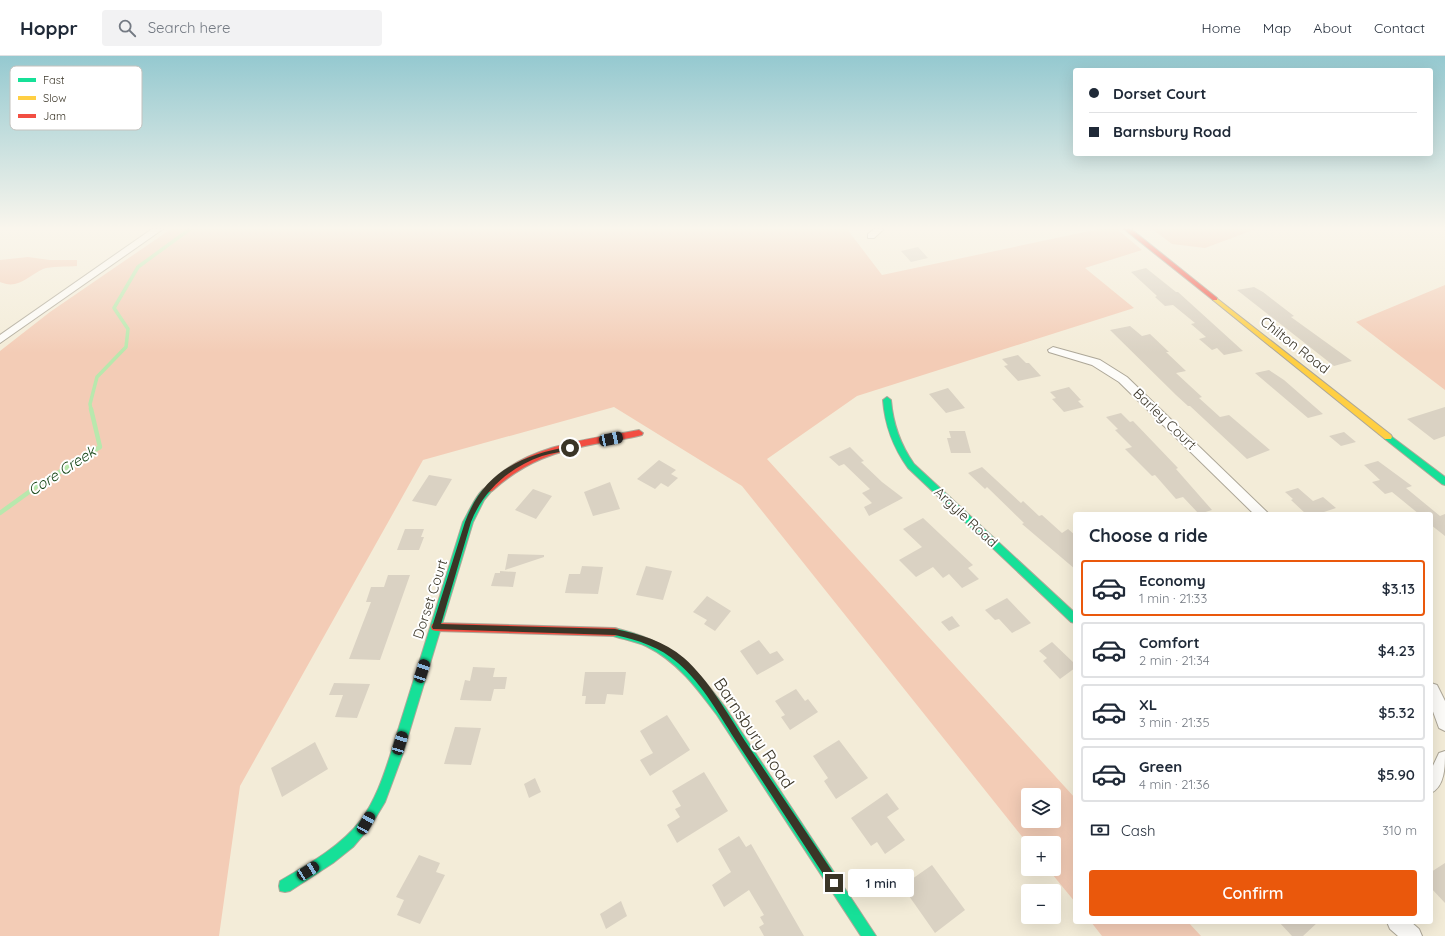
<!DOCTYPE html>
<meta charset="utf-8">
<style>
body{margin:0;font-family:Quicksand,sans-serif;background:#f2f2f3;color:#1f2937;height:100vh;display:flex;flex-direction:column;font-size:15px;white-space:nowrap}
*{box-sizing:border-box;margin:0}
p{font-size:13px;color:#747a83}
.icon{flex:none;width:22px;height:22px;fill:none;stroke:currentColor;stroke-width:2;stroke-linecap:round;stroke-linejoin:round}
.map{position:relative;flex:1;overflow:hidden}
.panel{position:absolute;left:1073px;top:456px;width:360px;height:412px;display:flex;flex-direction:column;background:#fff;border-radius:4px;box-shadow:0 4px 16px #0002}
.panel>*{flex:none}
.banner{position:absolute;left:1073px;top:12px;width:360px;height:88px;border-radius:4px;box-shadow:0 4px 16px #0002;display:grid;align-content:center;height:88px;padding:0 16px;background:#fff}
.buttons{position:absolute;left:1021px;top:732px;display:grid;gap:8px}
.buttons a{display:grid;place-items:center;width:40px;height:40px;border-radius:4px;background:#fff;box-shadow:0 4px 16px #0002;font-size:20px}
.end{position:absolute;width:18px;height:18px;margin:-9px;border:5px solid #3a3527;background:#fff;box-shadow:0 0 0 2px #fff}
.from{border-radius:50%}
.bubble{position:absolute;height:28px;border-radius:4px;background:#fff;box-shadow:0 4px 16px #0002;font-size:13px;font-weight:600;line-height:28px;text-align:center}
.car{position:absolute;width:12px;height:24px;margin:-12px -6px;border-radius:5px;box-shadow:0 0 3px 1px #0007;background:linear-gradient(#222 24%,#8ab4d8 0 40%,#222 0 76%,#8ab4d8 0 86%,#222 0)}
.banner b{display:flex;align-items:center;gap:14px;height:38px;font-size:15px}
.banner b+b{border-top:1px solid #e0e1e3}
.banner i{width:10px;height:10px;background:#1f2937}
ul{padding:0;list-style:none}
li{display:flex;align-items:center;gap:12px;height:56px;margin:0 8px 6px;padding:0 8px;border:2px solid #e0e1e3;border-radius:4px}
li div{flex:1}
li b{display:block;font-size:15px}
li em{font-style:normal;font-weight:600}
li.active{border-color:#ea580c}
li>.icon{width:36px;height:36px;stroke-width:1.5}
h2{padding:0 16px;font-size:18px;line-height:48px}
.pay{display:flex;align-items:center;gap:10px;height:44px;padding:0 16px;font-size:15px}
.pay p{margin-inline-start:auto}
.button{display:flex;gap:8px;margin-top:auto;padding:8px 16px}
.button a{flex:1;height:46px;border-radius:4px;background:#ea580c;color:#fff;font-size:16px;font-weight:600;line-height:46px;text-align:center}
header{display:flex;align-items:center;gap:24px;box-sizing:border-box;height:56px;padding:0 20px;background:#fff;border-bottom:1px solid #e0e1e3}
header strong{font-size:19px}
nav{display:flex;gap:22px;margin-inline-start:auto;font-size:14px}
.search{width:280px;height:36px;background:#f2f2f3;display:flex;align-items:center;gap:10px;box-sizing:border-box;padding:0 14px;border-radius:4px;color:#747a83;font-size:15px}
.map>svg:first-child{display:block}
.green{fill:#f3ccb6;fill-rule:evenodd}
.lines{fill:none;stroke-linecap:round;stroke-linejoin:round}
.stream-far1{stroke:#b8e8ad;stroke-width:3.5}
.stream{stroke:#b8e8ad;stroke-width:4.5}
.building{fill:#dad2c3}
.street-casing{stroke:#ada798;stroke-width:2}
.fast-casing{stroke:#ada798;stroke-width:2}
.slow-casing{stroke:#ada798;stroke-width:2}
.jam-casing{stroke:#ada798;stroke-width:2}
.street{fill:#fdfcf9;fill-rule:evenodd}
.fast{fill:#16e098;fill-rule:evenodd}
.slow{fill:#ffcf43;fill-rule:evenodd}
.jam{fill:#f24e42;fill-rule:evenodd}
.route{fill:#3a3527}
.labels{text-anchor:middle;stroke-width:4;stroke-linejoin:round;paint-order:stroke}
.street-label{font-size:14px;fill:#3a3527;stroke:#fff}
.water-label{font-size:15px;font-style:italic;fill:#0c3e0d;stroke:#fff}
.near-street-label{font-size:17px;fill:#3a3527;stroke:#fff}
.key{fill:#fff;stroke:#c4c2be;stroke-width:1}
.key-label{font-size:11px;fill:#3a3527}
</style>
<header>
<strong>Hoppr</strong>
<div class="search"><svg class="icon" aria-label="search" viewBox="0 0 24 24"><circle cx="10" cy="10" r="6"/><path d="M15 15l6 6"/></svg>Search here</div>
<nav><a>Home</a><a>Map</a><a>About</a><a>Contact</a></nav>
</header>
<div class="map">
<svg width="1445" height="880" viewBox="0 0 1445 880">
<rect width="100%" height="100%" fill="#f3ecd8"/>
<path class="green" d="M171 173H847L882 219 1099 173H1117L1142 194 1085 212 1134 252 857 340 767 403 1075 742V846L1048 813H1054V787L1028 788 742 430 614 351 423 404 240 730 219 880H0V295L50 256ZM1028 739H1054V765H1028Z
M1152 173H1256L1205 192 1172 188Z
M28 201 50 204H77V210C68 211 50 210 43 213 28 220 18 234 0 226V204Z
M1445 229V334L1356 266Z
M1091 866H1188L1201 880H1102Z"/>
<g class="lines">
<path class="stream-far1" d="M91 354 90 348 97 321 126 291 128 273 114 252 138 211 190 173"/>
<path class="stream" d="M0 457 40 428 100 391 91 353"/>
</g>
<path class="building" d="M918 191 928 202 911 206 901 195Z
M1146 212 1176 236H1178L1243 295 1224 299 1217 292 1212 294 1199 283 1206 281 1191 268 1195 267 1173 249 1165 250 1155 241 1157 240 1131 216Z
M1254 231 1263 236 1294 260 1291 261 1352 305 1334 310 1237 234Z
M1130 270 1142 280 1150 278 1169 296H1166L1186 315 1176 317 1202 341 1199 342 1220 361 1229 359 1270 394 1247 403 1190 350H1188L1176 339 1110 274Z
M1018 299 1026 307H1029L1041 320 1018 325 1004 310 1008 309 1002 303Z
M1269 314 1284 324 1323 358 1308 362 1255 317Z
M1069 331 1081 344 1078 345 1084 351 1064 356 1052 343 1056 342 1050 336Z
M948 332 965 352 946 357 929 338Z
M1445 351V380L1434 384 1407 363Z
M1121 357 1130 366 1133 365 1178 412 1176 413 1212 454 1199 458 1183 441 1176 443 1155 419 1152 420 1125 393 1132 391 1115 374 1118 373 1106 361Z
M949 375H965L971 397H951L947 382H951Z
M1344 376 1356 386 1341 390 1329 380Z
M850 391 864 405 861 406 882 426 903 442 869 460 864 451 872 447 862 437 870 433 844 408 839 410 829 401Z
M659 404 676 414 671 418 678 422 668 431 661 427 655 433 637 423Z
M1378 405 1412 430 1406 432 1440 460 1445 458V480L1431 469V458H1419L1392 436 1385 438 1372 426 1380 424 1364 409Z
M982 411 1021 447 1023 445 1039 460 1042 459 1062 477 1068 473 1075 479V513L1022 468 1024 467 987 431 985 433 968 417Z
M429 419 452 423 436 450 412 445Z
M610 426 620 453 593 460 584 436Z
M1298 432 1313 445 1323 441 1336 452 1318 458H1306L1291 444 1293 443 1285 436Z
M533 433 552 440 536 463 515 454Z
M923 462 973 509 968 512 979 523 962 532 949 518 943 522 933 511 916 521 899 504 922 491 903 473Z
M405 473H424L421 481H424L419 494H397Z
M508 498 544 499V501L505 514Z
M582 510 603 511 598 538 565 537 569 518H580Z
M646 510 672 515 663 544 636 539Z
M500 515 516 516 513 531 491 530 495 517H500Z
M388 519H410L380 604 349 603 371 546H366L371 531H384Z
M707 540 731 555 715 575 704 568 707 564 693 556Z
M1007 542 1031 567 1012 577 999 563 995 564 985 554Z
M952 560 960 570 949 575 941 566Z
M759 584 770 598 777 595 784 604 757 619 740 595Z
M1052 586 1075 608V612L1060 623 1043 605 1047 602 1039 595Z
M473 611 495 612 493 621H507L505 633H494L491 645 460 644 465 624 470 625Z
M585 616H626L623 639 607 638 605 648H585L586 640H582Z
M334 627 370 628 357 662 335 661 343 639H329Z
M796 633 805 645 808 643 818 656 790 674 781 661 785 659 775 645Z
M667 659 690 694 650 720 640 704 653 697 640 675Z
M455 671 481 672 471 709 444 708Z
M839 684 868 722 836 743 824 725 828 722 813 700Z
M315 686 328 713 282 741 271 712Z
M704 716 728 755 677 787 667 769 680 761 675 753 681 750 672 735Z
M535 722 541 736 529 742 524 728Z
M887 737 899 753 887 761 905 784 885 798 877 786 871 790 851 762Z
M739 780 746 791 751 788 804 880H764L759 871 764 868 760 861 764 859 749 834 724 851 712 829 731 816 718 793Z
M419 799 440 807 436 816 445 819 420 868 397 859 404 844 396 841Z
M1445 807V847L1431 832V816Z
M932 809 965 854 935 877 902 830Z
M621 845 627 860 606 873 600 858Z
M1279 866H1318L1303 880H1292Z"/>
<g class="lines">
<defs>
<path id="street" d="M152 173H163L0 287V279Z
M874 173H884L874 182H868V178Z
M1053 291 1100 304 1127 321 1269 458H1254L1119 326 1092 309 1049 296 1048 294Z
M1431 627 1437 629 1445 645V675L1439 672 1431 650Z
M1445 695C1445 711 1445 730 1431 737V714L1439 697Z
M1387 866H1411L1419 873 1422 880H1398L1390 873Z"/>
<path id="fast" d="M887 341 891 344C893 368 900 388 914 408L1075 557V567L1071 566 908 412C893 391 885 370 883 344Z
M1388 378 1445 421V429L1442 428 1385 383 1384 381Z
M489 430 493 433 484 444 473 466 402 700 385 746 370 771 353 791 333 807 290 835 285 836 280 835 279 830 280 825C309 808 340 791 361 764 375 745 383 722 390 700L463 466C469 456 478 433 489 430Z
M614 572C671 585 690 606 725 651L876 880H861L717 659C697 632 677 605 646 590 635 585 622 583 610 579L609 576 610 573Z"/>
<path id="slow" d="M1215 241 1391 379 1392 381 1391 383H1385L1213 244V242Z"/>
<path id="jam" d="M1124 173H1131L1217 242V244H1213Z
M639 374 643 377 642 379C628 383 614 384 600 387 556 395 525 405 492 435L489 436 485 433C487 429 491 426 495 422 533 388 591 383 639 374Z
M436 567 614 572 618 573 619 576 618 579 614 580 436 575 432 574 431 571 432 568Z"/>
</defs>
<use href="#street" class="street-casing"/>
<use href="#fast" class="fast-casing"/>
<use href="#slow" class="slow-casing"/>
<use href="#jam" class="jam-casing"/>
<use href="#street" class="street"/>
<use href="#fast" class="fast"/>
<use href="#slow" class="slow"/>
<use href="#jam" class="jam"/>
</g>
<linearGradient id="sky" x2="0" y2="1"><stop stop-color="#95c9d0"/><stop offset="0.58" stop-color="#faf6ed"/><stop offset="1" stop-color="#faf6ed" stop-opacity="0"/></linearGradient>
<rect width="1445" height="297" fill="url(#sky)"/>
<path class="route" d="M570 390 573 392 572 393C562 396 552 397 542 400 510 411 483 435 471 466L441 568 615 573C640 578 664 585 684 602 708 623 728 658 745 685 776 731 807 777 838 824V830H831C800 783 769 735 738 688 721 662 702 627 678 607 660 591 638 584 615 579L433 573 432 571 465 466C484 415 521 400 570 390Z"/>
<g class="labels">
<g class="street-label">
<text transform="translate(1295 289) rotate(38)" y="5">Chilton Road</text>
<text transform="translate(1165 363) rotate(44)" y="5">Barley Court</text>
<text transform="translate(966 461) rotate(43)" y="5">Argyle Road</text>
<text transform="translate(430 543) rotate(-72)" y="5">Dorset Court</text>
</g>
<g class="water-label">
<text transform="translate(62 415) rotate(-33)" y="5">Core Creek</text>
</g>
<g class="near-street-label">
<text transform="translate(754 677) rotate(56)" y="6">Barnsbury Road</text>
</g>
</g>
<rect x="10" y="10" width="132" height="64" rx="6" class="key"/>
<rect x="18" y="22" width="18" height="4" fill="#16e098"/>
<rect x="18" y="40" width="18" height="4" fill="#ffcf43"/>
<rect x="18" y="58" width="18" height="4" fill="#f24e42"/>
<g class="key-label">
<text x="43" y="28">Fast</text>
<text x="43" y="46">Slow</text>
<text x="43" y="64">Jam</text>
</g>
</svg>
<div class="buttons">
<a><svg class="icon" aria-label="layers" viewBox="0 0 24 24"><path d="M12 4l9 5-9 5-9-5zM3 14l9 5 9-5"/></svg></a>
<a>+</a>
<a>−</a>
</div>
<i class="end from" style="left:570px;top:392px"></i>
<i class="end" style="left:834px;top:827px"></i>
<div class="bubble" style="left:848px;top:813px;width:66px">1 min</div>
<i class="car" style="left:611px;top:383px;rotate:78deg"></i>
<i class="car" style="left:422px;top:615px;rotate:18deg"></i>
<i class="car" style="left:400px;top:687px;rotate:17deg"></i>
<i class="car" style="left:366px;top:767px;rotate:29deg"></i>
<i class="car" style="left:308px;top:815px;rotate:57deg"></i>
<div class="banner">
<b><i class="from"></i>Dorset Court</b>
<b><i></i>Barnsbury Road</b>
</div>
<section class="panel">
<h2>Choose a ride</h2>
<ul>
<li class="active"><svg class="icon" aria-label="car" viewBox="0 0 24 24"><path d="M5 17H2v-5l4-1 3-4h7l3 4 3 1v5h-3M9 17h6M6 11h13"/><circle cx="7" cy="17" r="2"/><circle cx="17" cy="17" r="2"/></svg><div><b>Economy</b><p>1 min · 21:33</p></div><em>$3.13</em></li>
<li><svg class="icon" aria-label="car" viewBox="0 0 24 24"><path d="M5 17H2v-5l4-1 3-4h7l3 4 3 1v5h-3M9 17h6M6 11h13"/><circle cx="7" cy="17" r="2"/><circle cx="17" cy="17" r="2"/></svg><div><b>Comfort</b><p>2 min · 21:34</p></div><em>$4.23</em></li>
<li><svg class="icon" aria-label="car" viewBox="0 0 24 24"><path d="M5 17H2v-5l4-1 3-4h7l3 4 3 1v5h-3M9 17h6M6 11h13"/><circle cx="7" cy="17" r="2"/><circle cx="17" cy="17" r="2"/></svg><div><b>XL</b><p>3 min · 21:35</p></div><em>$5.32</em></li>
<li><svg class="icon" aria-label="car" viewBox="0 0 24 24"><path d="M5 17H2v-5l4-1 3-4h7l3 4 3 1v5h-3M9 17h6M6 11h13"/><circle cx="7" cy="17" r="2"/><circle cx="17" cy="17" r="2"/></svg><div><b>Green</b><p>4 min · 21:36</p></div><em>$5.90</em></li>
</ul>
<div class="pay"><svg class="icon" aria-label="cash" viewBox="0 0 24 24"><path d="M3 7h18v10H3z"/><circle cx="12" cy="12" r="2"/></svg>Cash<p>310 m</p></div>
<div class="button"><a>Confirm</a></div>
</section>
</div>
